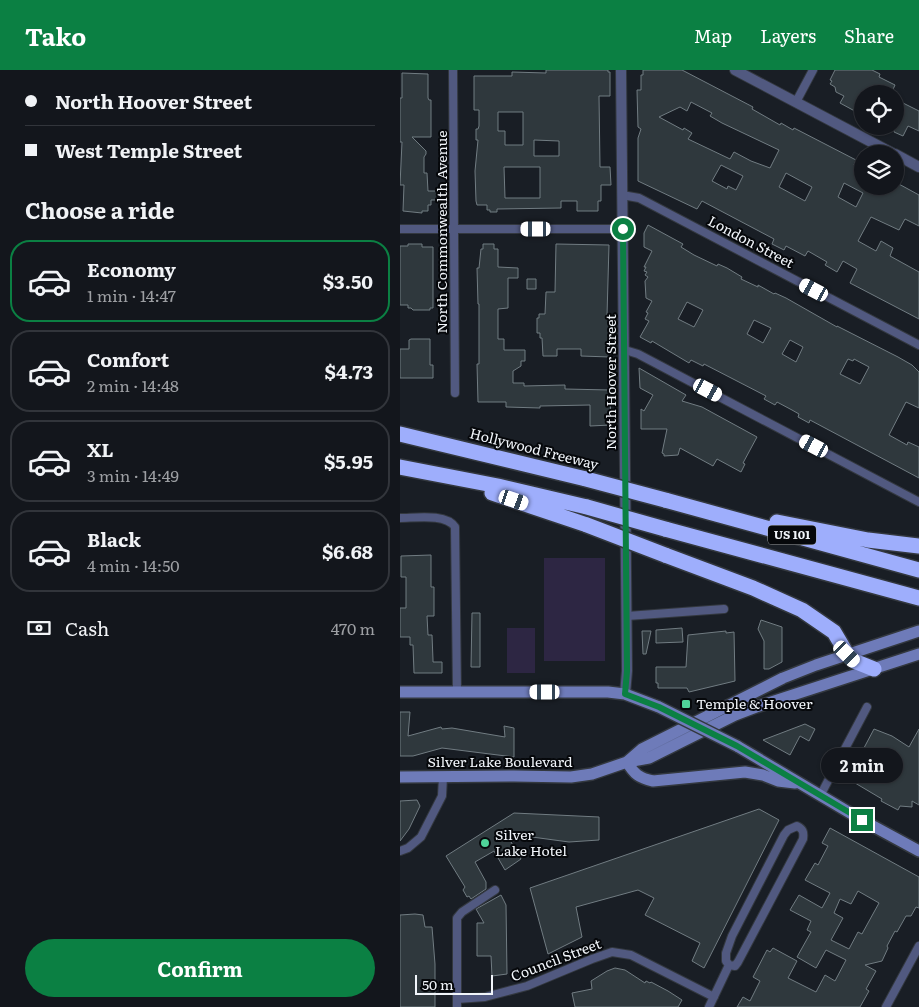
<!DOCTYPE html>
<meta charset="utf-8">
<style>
body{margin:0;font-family:Literata,serif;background:#1c1f25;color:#f1f3f6;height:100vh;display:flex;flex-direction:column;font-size:19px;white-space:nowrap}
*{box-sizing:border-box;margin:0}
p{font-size:16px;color:#9d9fa3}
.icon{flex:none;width:28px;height:28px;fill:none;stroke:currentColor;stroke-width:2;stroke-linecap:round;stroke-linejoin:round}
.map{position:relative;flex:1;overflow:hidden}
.details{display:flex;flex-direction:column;background:#13161c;width:400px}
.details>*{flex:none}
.banner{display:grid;align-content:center;height:110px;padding:0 25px;background:#13161c}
.controls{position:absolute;left:454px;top:15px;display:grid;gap:10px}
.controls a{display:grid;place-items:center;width:50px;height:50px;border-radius:50%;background:#13161c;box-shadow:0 1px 4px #0004,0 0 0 1px #32353b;font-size:25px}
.scale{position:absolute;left:15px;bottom:12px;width:78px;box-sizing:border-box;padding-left:5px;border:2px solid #f1f5fa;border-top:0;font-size:14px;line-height:18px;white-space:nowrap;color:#f1f5fa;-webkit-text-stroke:4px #06080b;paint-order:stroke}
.end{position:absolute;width:22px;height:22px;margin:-11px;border:6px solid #0b8043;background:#fff;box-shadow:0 0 0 2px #fff}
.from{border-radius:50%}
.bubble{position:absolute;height:35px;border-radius:18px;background:#13161c;box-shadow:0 1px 4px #0004,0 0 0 1px #32353b;font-size:16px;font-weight:700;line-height:35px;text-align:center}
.car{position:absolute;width:15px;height:30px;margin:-15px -8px;border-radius:6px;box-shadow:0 0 4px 1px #0007;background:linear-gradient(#fff 24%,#345 0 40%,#fff 0 76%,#345 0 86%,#fff 0)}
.banner b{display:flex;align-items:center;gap:18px;height:48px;font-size:19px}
.banner b+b{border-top:1px solid #32353b}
.banner i{width:12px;height:12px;background:#f1f3f6}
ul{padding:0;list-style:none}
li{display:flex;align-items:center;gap:15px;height:82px;margin:0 10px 8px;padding:0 15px;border:2px solid #32353b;border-radius:20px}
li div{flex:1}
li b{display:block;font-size:19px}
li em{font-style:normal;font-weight:700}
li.on{border-color:#0b8043}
li>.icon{width:45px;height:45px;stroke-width:1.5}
h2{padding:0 25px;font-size:22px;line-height:60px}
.pay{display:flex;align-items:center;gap:12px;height:55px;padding:0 25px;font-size:19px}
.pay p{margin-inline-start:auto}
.primary-button{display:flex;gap:10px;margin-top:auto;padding:10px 25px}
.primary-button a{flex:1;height:58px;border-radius:30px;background:#0b8043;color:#fff;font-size:20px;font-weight:700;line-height:58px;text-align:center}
header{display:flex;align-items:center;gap:30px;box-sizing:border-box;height:70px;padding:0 25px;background:#0b8043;color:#fff}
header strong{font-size:24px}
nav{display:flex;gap:28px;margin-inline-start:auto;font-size:18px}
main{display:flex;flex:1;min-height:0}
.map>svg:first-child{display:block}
.green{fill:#2d2643}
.building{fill:#2f383d;stroke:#717c82;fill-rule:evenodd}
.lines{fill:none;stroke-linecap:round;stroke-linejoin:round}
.minor-casing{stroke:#33383f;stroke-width:10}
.tertiary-casing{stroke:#33383f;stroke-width:12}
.secondary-casing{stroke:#33383f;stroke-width:14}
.motorway-casing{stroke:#33383f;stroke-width:18}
.minor{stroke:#515980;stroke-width:8}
.tertiary{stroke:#515980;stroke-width:10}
.secondary{stroke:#6e7bb9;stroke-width:11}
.motorway{stroke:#9eaefc;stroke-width:15}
.secondary-bridge-casing{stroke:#33383f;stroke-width:14;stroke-linecap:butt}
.motorway-bridge-casing{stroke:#33383f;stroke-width:18;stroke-linecap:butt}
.secondary-bridge{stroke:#6e7bb9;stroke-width:11}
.motorway-bridge{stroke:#9eaefc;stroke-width:15}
.route{stroke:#0b8043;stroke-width:6}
.poi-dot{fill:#4fd399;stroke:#06080b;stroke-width:2}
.labels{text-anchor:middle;stroke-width:4;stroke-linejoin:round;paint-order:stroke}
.shield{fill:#06080b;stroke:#aaaeb2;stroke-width:1}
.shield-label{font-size:12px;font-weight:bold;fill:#f1f5fa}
.street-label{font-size:14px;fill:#f1f5fa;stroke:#06080b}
.poi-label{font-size:14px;fill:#f1f5fa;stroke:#06080b;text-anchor:start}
</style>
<header>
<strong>Tako</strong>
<nav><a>Map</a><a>Layers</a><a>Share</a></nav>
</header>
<main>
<section class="details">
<div class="banner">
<b><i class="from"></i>North Hoover Street</b>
<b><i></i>West Temple Street</b>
</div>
<h2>Choose a ride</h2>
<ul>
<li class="on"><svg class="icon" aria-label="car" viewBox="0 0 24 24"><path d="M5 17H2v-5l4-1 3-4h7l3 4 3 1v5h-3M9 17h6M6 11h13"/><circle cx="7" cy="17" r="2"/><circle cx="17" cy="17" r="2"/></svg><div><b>Economy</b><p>1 min · 14:47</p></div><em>$3.50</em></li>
<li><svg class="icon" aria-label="car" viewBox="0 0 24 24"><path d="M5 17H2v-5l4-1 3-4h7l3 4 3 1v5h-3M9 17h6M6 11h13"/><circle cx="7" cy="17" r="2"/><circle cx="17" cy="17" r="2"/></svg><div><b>Comfort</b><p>2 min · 14:48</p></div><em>$4.73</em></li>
<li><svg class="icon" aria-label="car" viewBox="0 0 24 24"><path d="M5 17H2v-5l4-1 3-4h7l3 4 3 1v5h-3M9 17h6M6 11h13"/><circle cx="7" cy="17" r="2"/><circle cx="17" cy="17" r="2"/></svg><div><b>XL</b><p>3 min · 14:49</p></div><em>$5.95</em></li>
<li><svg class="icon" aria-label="car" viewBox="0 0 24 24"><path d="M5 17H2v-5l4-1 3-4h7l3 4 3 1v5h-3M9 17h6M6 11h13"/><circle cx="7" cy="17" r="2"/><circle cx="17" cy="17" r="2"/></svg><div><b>Black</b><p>4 min · 14:50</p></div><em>$6.68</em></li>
</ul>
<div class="pay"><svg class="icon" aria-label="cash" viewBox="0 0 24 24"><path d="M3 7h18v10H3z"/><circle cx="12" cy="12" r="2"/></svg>Cash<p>470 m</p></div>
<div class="primary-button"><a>Confirm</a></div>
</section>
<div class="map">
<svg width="519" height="937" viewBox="0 0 519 937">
<rect width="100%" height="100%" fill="#191e25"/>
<path class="green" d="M144 488H205V591H144Z
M107 558H135V603H107Z"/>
<path class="building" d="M146 0H208V2H210V26H199L200 97H210L211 115H201V131H198V141H177V131H161V138L97 139V142H90V140H87V135H77L76 131 75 101 78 70H76V59H78L79 56V40H74V6H112V2L146 3ZM98 42H123V75H105V61H98ZM134 70 159 71V86H134ZM104 97H140V128H105Z
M243 0H282L353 37 352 39 380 55 381 53 393 60 394 58 456 90 454 95 462 99V116H496L497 113 519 125V156L505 149 499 160 471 147 458 171 476 181 481 171 493 178 490 186 519 202V249L450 213 457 199 443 191 437 202 425 195 427 192 408 181 405 186 386 176 384 180 372 174 374 169 302 131 297 139 238 111V68L241 59 238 57 237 20H241V5H243ZM291 32 312 43 310 46 322 53 379 80 370 98 351 91 334 82 330 89 288 69 292 63 284 58 283 60 259 47 280 37 287 41ZM321 95 343 106 336 120 328 116 327 119 312 111ZM386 103 412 117 405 131 379 117ZM444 113 463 123 456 137 438 127Z
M435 0H472L480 4 479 7 495 15 491 24H462V45L440 33 444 26 436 22 435 17 430 14 432 11 430 10Z
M2 3 28 4V28L29 30H31V67H12L26 81V84L24 87V103H27L28 121H40V130H31V135H28V141H22V143L3 141 4 115H0L2 72H0V28H2Z
M495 29 519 41V61L508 56 503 66 494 62Z
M248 155 283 174 281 177 294 185 317 196 318 194 327 198 342 207 341 209 358 217V215L374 224 375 223 386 228 437 257V256L498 287 512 295 519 302V338L506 332 489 365 507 375 508 372 519 377V408L410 350 409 353 398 347 399 344 392 340 377 332 375 335 364 329 366 326 304 294 303 296 291 290 289 293 252 271 251 273 240 267 249 251 245 249 248 243 246 242 252 231 246 228 245 211 248 207 245 205 247 202 244 201 246 197H244L252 181 244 177V163ZM287 232 303 240 294 257 278 249ZM354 250 371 258 363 273 347 264ZM390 270 403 277 396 292 382 284ZM448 289 453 291 454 289 469 297 460 314 440 304Z
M8 174H22V177H33V238H30V240H13L11 238H8V235H0V176H8Z
M83 174H94V179H98V197L118 198V208H108V238L98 239V269H104V280H125V291H121V296L113 301V313H124V316L165 315V319L210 320 211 355 190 356V335L140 336V338L106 337V332H78L77 294H79V234H78L77 198H79L81 179H83Z
M156 174 209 175 207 246H211L210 287 181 286V279H157V286H143L142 268H140V263H137V248H139V244H145L146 222H155Z
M127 209H136V219H127Z
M11 269H30V295H33V308H0V279H9V270Z
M239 298 286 325 282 331 302 337 357 367 343 393 345 394 341 402 317 389 313 396 280 378 278 385 264 386V384L262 383 267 359H241V339L244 341 253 325 240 318Z
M31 485V517H34V546H27L28 565H32L33 590V592H42V603H14L13 575H10V567H0V538H6V507H1V486Z
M72 543H80V597H71Z
M361 550 382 557V592L369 599H364V571L358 559Z
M282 558 283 572 256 573V560Z
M242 561H251L246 584H243Z
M326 561V563L334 562 335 611 289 622 287 618H258V613H256V597H286L288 565Z
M0 642H10L8 666 41 657 42 659 52 658 105 667 104 656 114 658V687L42 678 13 686H0Z
M405 654 415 659 409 671 400 666 390 685 363 670Z
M474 659 492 666 509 677 519 659V735L512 731V737L500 736 498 740 481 731 482 729 450 710 458 694 456 693Z
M17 730 20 736 9 759 0 771V731Z
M359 739 379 750 304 898 292 891 300 873 245 845 254 828 238 820 176 837 182 867 148 884 130 818Z
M114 743 199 747V770L169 772 132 767H124L111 772 121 789 105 800 94 781 75 792 86 812V819L71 829 69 826 67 827 63 820 65 817 46 786Z
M430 758 519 807V838L516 837 511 846H506L497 862 495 861 487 876 488 878 482 891 465 895 476 901 466 919 469 921 460 937H337L343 927 350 931 360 911 353 907 367 880 370 882 373 878 397 891 388 908 416 922 425 905 435 911 446 890 426 880 416 898 397 887 411 862 407 860 411 851 390 840 399 825 422 838 430 823 405 810 415 793 418 795 428 776 422 773ZM458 821 479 833 463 862 462 864 458 862 449 879 431 870 443 848 434 843 440 829 451 834Z
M101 825 106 835 107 904 92 906 91 886H77V853H84L76 839Z
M15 844 23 845 25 857H32L35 894V937H0V845Z
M215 898 225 900 245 913 246 911 250 913 251 912 268 921 282 930 278 937H175L172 923 192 919 191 911 207 901Z"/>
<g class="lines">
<defs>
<path id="minor" d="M53 0 55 323
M396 32 413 0
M222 125 239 128 519 275
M0 159H223
M225 280 238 284 519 432
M0 448C15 448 46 443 55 457L57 623
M227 546 324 539
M420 726 467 637
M397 756C403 759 404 762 403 769L338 892 335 896 329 895 326 891V883L332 866 384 765 388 760Z
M0 781 8 778 21 767 42 726 43 707
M57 929 85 927 127 916 192 889 212 882 231 885 314 927
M57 937V848L62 842 95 820
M309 937 329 895
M486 937 519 876"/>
<path id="tertiary" d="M221 0 227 601 225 624
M335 0 494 84
M495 84 519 97"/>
<path id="secondary" d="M0 622H208L225 624 259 637
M337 676 462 750 519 781
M227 692 242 679 383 608 416 595 519 561
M227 692C234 704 239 708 253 711L345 702 363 705 378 711 395 713
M0 707 114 706 171 707 192 704 227 692 249 688 335 645 356 637 519 584"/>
<path id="motorway" d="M0 364 186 409
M0 397 98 416 187 437
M92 423 187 455
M265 430 519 500
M377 452 468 470 519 476
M265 459 519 528
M265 485 353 518 402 540 434 562 447 584 454 591 474 599"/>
</defs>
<use href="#minor" class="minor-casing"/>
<use href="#tertiary" class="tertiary-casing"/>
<use href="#secondary" class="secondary-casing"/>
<use href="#motorway" class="motorway-casing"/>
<use href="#minor" class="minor"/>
<use href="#tertiary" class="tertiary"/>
<use href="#secondary" class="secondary"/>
<use href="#motorway" class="motorway"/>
<defs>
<path id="secondary-bridge" d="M259 637 337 676"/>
<path id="motorway-bridge" d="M186 409 265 430
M187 437 265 459
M187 455 265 485"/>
</defs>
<use href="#secondary-bridge" class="secondary-bridge-casing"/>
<use href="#motorway-bridge" class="motorway-bridge-casing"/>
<use href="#secondary-bridge" class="secondary-bridge"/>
<use href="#motorway-bridge" class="motorway-bridge"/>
</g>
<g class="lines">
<path class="route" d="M223 159 227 601 225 624 259 637 337 676 462 750"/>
</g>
<g class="poi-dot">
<rect x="281" y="629" width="10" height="10" rx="2.5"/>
<circle cx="85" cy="773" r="5"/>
</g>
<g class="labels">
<rect class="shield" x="368" y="455.5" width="48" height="19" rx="4"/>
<g class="shield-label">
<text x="392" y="469">US 101</text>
</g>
<g class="street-label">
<text transform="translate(42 162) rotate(-90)" y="5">North Commonwealth Avenue</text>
<text transform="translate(351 172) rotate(28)" y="5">London Street</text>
<text transform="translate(211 312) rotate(-90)" y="5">North Hoover Street</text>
<text transform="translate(134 379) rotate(14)" y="5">Hollywood Freeway</text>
<text x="100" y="697">Silver Lake Boulevard</text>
<text transform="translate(156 890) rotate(-21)" y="5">Council Street</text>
</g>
<g class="poi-label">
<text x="296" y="639">Temple &amp; Hoover</text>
<text x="95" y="770">Silver<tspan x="95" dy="16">Lake Hotel</tspan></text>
</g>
</g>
</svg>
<div class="controls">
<a><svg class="icon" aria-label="locate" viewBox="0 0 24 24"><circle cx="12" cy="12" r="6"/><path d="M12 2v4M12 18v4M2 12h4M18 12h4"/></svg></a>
<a><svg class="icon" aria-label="layers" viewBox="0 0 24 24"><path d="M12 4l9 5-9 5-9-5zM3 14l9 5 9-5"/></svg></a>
</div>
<div class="scale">50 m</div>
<i class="end from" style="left:223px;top:159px"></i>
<i class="end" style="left:462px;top:750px"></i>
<div class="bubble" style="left:421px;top:678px;width:82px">2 min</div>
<i class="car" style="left:136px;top:159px;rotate:270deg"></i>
<i class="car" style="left:414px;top:220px;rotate:298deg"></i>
<i class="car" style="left:308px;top:320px;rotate:118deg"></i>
<i class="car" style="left:414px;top:376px;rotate:298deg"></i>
<i class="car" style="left:114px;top:430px;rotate:109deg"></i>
<i class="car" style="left:447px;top:584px;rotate:135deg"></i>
<i class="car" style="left:145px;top:622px;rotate:270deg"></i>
</div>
</main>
